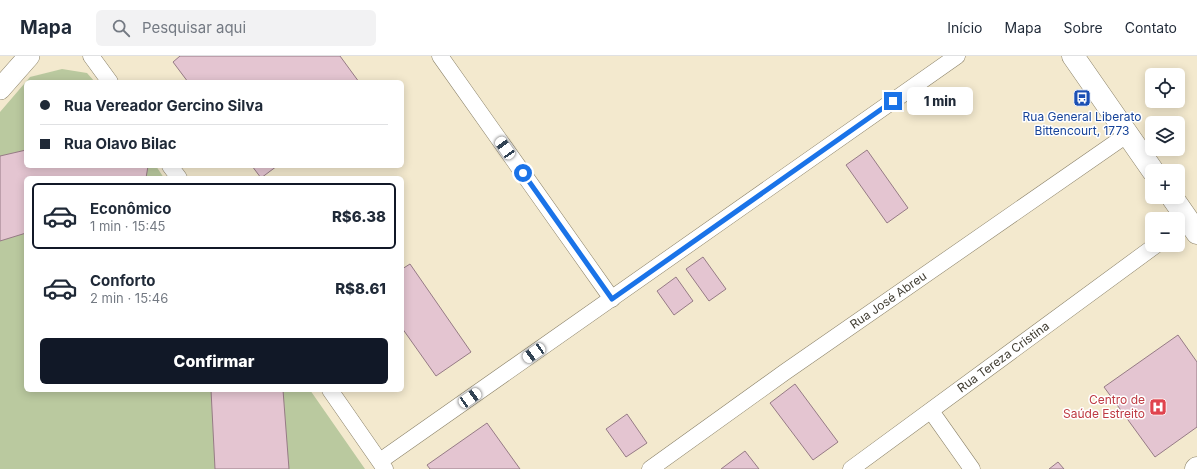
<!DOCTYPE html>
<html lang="pt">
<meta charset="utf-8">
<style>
body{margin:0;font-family:Inter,sans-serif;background:#f2f2f3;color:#1f2937;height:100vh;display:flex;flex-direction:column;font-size:15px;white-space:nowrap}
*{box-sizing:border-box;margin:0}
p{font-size:13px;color:#747a83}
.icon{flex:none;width:22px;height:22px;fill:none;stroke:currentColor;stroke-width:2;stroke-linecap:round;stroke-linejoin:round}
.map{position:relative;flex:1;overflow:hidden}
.details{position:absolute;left:24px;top:120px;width:380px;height:216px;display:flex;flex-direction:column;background:#fff;border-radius:6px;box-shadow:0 2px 10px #0003}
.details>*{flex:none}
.top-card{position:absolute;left:24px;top:24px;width:380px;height:88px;border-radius:6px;box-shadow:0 2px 10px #0003;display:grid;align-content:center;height:88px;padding:0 16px;background:#fff}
.controls{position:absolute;left:1145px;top:12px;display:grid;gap:8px}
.controls a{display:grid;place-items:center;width:40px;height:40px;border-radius:6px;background:#fff;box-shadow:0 2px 10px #0003;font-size:20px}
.end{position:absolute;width:18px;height:18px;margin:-9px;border:5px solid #1a73e8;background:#fff;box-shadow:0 0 0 2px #fff}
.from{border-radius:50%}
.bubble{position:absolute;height:28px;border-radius:6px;background:#fff;box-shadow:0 2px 10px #0003;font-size:13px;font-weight:800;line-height:28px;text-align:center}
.car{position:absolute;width:12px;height:24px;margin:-12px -6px;border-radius:5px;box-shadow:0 0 3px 1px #0007;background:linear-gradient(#fff 24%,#345 0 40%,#fff 0 76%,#345 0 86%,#fff 0)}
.top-card b{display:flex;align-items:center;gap:14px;height:38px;font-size:15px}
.top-card b+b{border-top:1px solid #e0e1e3}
.top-card i{width:10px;height:10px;background:#1f2937}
ul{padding:7px 0 0;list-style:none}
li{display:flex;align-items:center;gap:12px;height:66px;margin:0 8px 6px;padding:0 8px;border:2px solid transparent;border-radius:6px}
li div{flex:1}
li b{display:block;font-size:15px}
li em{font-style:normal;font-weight:800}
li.active{border-color:#111827}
li>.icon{width:36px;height:36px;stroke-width:1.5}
.primary-button{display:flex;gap:8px;margin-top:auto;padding:8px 16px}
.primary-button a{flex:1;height:46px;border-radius:6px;background:#111827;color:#fff;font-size:16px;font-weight:800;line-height:46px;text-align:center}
header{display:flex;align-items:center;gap:24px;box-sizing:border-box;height:56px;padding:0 20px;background:#fff;border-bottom:1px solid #e0e1e3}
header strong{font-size:19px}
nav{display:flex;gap:22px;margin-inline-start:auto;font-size:14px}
.search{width:280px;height:36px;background:#f2f2f3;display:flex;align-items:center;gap:10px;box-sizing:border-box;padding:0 14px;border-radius:6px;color:#747a83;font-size:15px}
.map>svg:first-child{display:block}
.green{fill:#bac99f}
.building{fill:#e4c5d1;stroke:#967b85}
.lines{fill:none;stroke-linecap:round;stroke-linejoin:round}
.minor-casing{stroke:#8b8269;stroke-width:17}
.tertiary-casing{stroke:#8b8269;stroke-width:22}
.secondary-casing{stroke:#8b8269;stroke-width:23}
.primary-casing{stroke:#8b8269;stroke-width:23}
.minor{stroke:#fff;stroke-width:16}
.tertiary{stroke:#fff;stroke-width:21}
.secondary{stroke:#fff;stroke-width:22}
.primary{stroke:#fff;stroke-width:22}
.route{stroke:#1a73e8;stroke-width:5}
.labels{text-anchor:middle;stroke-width:3;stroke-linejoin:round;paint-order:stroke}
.transit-label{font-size:12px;fill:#164399;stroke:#fff}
.street-label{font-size:12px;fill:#413d32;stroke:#fff}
.health-label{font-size:12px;fill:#be3a42;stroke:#fff;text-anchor:end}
</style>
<header>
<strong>Mapa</strong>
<div class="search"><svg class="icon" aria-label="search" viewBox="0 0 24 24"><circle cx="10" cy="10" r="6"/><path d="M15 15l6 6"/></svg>Pesquisar aqui</div>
<nav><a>Início</a><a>Mapa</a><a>Sobre</a><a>Contato</a></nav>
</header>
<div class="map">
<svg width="1197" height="413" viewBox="0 0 1197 413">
<rect width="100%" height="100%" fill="#f3e9ce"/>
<path class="green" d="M62 13 87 17 95 26H26V110H156L164 122H26V334H310L365 413H0V56L30 21Z"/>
<path class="building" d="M180 0H340L359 26H188L173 6Z
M26 94V110H148L146 122H26V177L0 185V100Z
M867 94 908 152 887 167 846 109Z
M252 110H277L261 122Z
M703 201 726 233 709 245 686 213Z
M410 208 471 296 436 320 402 272V213Z
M676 221 693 245 674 259 657 235Z
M1178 279 1197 306V371L1155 401 1104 331Z
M795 328 838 386 813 404 770 347Z
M211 334H283L289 413H215Z
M627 358 647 387 626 401 606 373Z
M487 367 520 413H430L427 409Z
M745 395 759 413H721Z
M1058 406 1064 413H1049Z"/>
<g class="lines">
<defs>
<g id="minor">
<path d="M91 0 110 26"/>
<path d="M440 0 612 243"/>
<path d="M170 110 179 122"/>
<path d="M330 334 385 413"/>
<path d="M931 355 972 413"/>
<path d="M380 405 957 0"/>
<path id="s1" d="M650 413 785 316 1128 78"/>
<path id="s2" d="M851 413 1156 189"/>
</g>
<path id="tertiary" d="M0 33 29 0"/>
<path id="secondary" d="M1196 413 1197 412"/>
<path id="primary" d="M1073 0 1153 115
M1172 141 1197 177"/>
</defs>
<use href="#minor" class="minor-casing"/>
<use href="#tertiary" class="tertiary-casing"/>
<use href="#secondary" class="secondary-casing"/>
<use href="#primary" class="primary-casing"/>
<use href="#minor" class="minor"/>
<use href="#tertiary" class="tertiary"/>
<use href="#secondary" class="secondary"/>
<use href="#primary" class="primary"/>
</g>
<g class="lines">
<path class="route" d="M523 117 612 243 893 45"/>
</g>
<defs>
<symbol id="bus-square" viewBox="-11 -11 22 22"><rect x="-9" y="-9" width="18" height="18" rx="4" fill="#1a4fb4" stroke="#fff"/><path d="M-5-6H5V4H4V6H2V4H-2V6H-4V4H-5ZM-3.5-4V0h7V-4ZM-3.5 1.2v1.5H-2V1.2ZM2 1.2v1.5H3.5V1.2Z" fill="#fff"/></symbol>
<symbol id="hospital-square" viewBox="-11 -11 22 22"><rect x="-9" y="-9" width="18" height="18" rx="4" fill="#e0444e" stroke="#fff"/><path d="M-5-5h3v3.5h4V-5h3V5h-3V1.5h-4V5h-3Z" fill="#fff"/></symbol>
</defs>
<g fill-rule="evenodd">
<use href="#bus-square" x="1072" y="32" width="20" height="20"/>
<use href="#hospital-square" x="1148" y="341" width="20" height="20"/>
</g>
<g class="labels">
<g class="transit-label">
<text x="1082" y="65">Rua General Liberato<tspan x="1082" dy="14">Bittencourt, 1773</tspan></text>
</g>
<g class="street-label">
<text dy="4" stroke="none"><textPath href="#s1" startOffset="292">Rua José Abreu</textPath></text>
<text dy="4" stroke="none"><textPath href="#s2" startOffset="189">Rua Tereza Cristina</textPath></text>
</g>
<g class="health-label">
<text x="1145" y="348">Centro de<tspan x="1145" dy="14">Saúde Estreito</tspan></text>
</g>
</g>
</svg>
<div class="controls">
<a><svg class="icon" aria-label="locate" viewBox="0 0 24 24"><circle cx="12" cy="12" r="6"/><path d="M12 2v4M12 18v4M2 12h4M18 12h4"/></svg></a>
<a><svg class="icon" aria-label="layers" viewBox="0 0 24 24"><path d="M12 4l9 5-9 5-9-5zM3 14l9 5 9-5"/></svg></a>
<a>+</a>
<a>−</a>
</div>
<i class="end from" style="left:523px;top:117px"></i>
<i class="end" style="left:893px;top:45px"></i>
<div class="bubble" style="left:907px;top:31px;width:66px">1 min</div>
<i class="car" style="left:505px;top:92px;rotate:325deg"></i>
<i class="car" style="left:534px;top:297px;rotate:235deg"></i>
<i class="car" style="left:470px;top:342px;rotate:55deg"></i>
<div class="top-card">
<b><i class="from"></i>Rua Vereador Gercino Silva</b>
<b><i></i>Rua Olavo Bilac</b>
</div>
<section class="details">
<ul>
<li class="active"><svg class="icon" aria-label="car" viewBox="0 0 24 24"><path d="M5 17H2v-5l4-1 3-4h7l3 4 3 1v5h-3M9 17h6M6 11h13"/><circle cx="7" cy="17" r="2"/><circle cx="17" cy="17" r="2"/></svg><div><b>Econômico</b><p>1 min · 15:45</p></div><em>R$6.38</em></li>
<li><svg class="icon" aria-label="car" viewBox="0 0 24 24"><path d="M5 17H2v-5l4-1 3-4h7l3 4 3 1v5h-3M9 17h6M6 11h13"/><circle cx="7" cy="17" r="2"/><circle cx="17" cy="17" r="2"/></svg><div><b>Conforto</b><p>2 min · 15:46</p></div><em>R$8.61</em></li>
</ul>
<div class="primary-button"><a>Confirmar</a></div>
</section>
</div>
